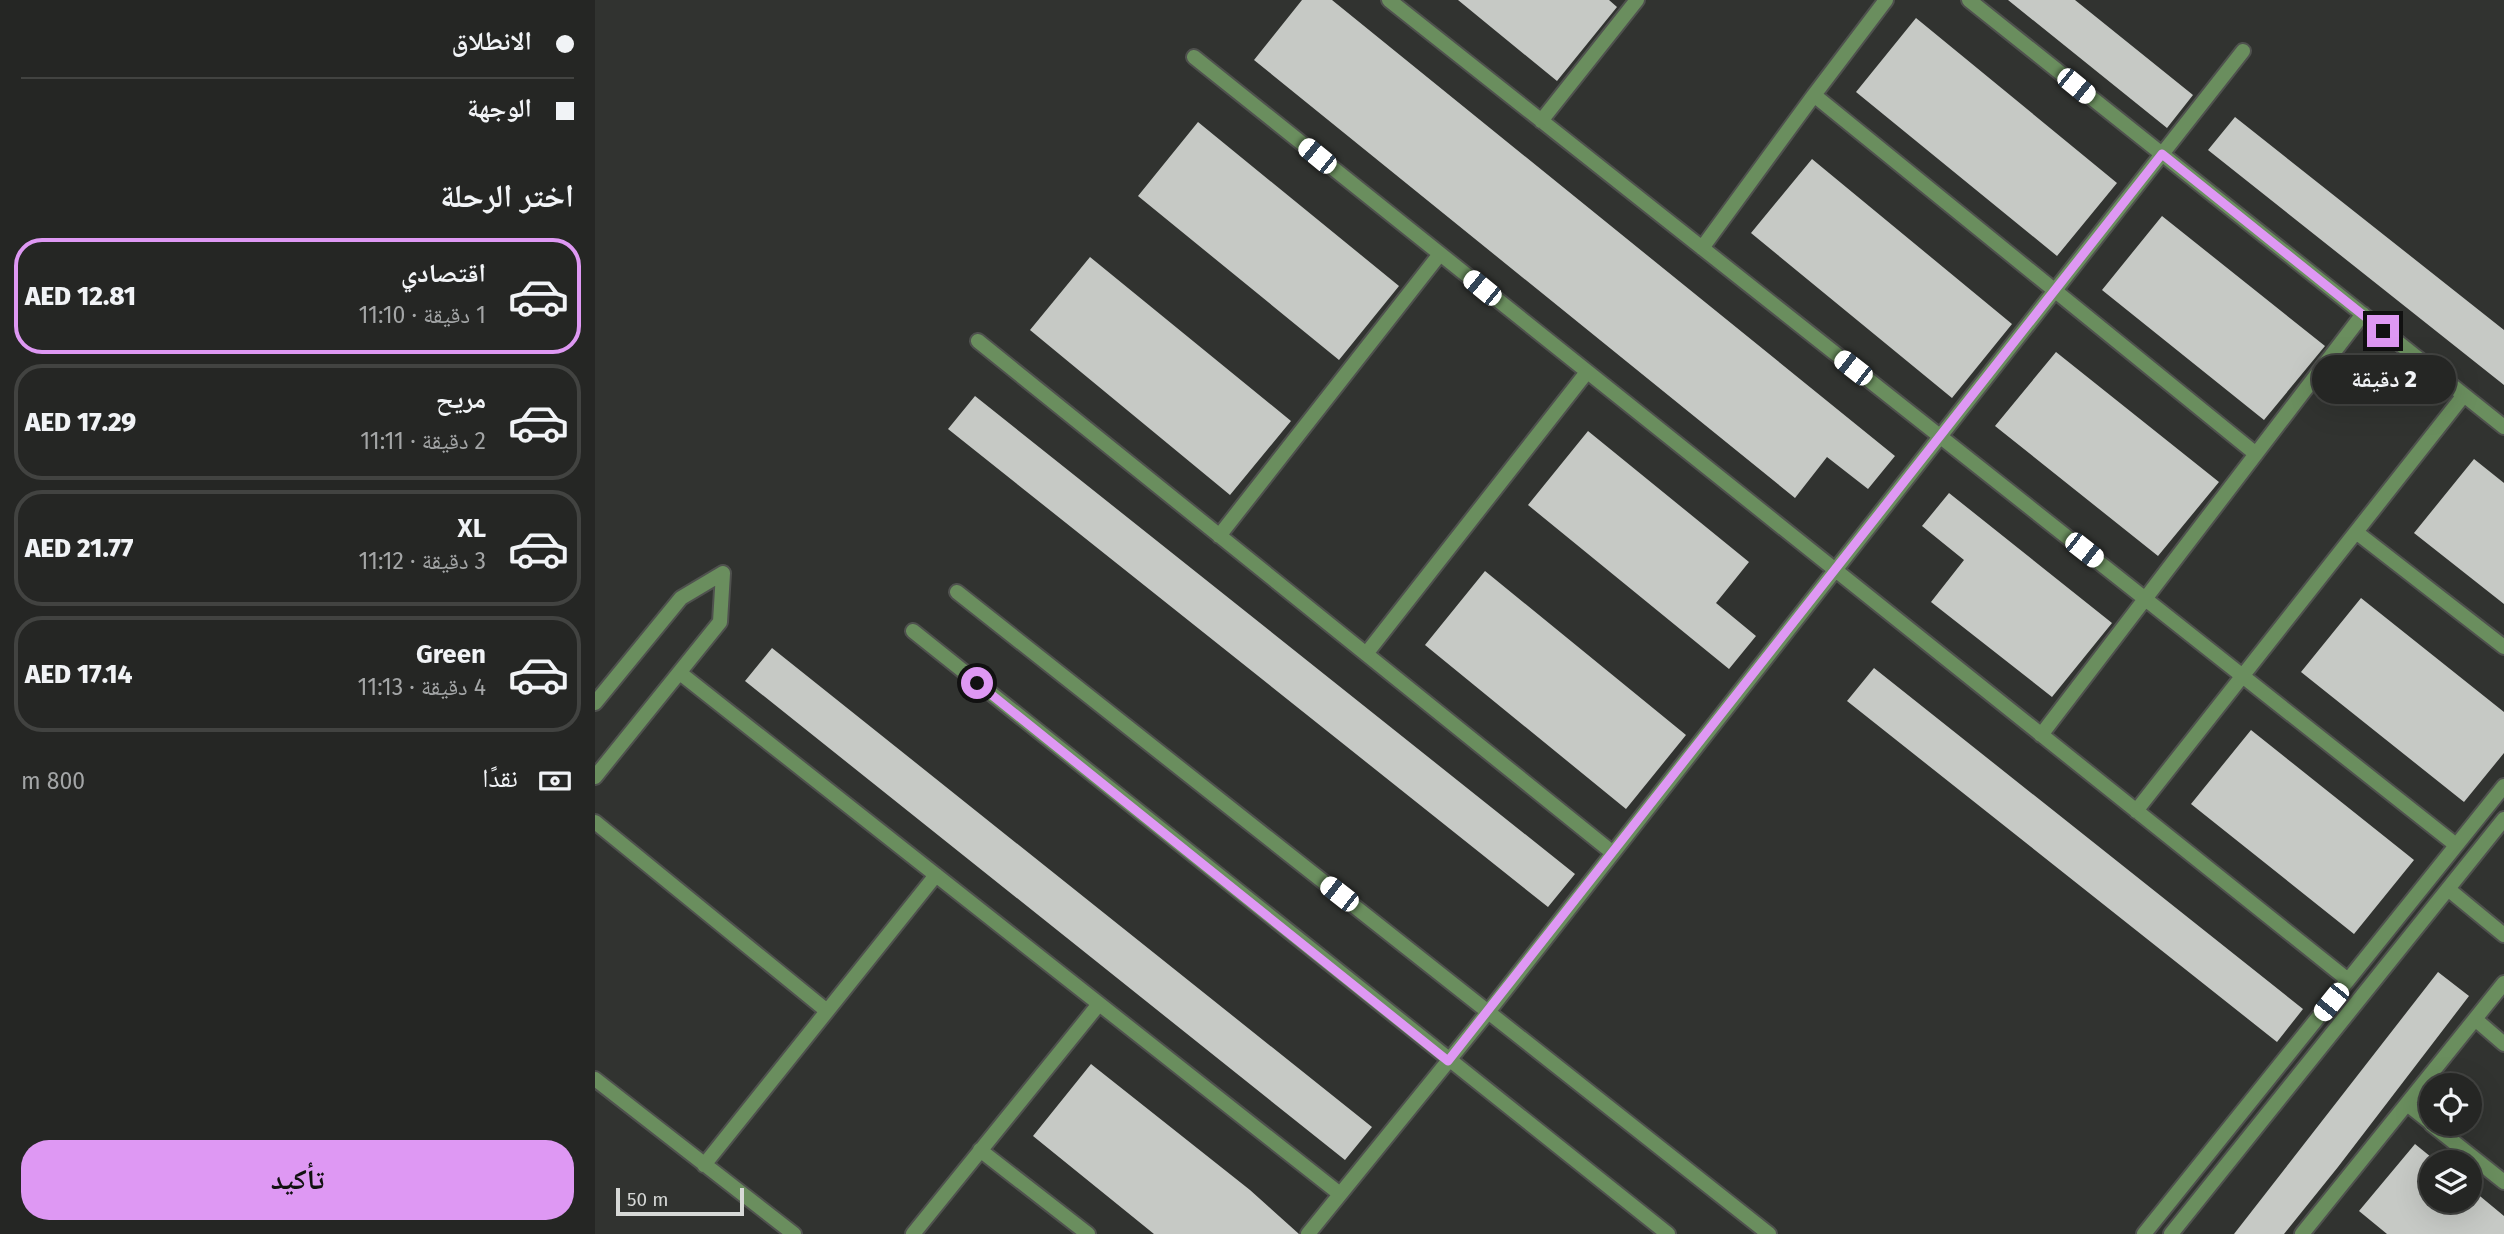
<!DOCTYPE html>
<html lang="ar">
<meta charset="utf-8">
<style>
body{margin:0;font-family:"Fira Sans","Noto Naskh Arabic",sans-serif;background:#2d2e2c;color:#f1f3f6;direction:rtl;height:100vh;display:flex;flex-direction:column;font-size:26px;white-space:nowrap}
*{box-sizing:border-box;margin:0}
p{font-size:23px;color:#a3a5a6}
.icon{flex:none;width:38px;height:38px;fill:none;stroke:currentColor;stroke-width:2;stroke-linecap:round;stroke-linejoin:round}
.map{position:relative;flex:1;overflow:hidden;direction:ltr}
.drawer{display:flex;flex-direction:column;background:#252624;width:595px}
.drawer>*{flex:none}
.top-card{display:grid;align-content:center;height:154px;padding:0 21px;background:#252624}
.tools{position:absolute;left:1824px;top:1073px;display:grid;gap:14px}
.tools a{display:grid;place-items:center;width:63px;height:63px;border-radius:50%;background:#252624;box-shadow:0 7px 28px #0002,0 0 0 2px #424341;font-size:35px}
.scale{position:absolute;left:21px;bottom:18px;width:128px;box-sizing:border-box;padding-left:7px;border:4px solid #d7d9d7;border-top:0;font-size:19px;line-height:24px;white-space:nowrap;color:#d7d9d7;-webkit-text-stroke:5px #313330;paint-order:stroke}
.end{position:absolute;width:32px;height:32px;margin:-16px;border:9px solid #de98f3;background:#111;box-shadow:0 0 0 4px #111}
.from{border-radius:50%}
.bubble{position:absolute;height:49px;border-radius:24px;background:#252624;box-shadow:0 7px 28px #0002,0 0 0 2px #424341;font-size:23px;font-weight:800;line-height:49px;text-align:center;direction:rtl}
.car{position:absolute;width:21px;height:42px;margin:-21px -10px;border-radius:9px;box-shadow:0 0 5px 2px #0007;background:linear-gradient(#fff 24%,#345 0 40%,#fff 0 76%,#345 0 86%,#fff 0)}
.top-card b{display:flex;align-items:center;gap:24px;height:66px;font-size:26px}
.top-card b+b{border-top:2px solid #424341}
.top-card i{width:18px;height:18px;background:#f1f3f6}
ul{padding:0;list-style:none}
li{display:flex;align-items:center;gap:21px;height:116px;margin:0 14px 10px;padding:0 7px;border:4px solid #424341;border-radius:28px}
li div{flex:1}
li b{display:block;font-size:26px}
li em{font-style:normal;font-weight:800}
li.selected{border-color:#de98f3}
li>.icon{width:63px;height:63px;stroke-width:1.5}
h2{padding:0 21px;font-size:32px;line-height:84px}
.pay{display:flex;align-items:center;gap:18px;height:77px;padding:0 21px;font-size:26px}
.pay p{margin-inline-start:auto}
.button{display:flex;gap:14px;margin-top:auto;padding:14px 21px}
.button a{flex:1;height:80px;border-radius:28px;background:#de98f3;color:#111;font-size:28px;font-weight:800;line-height:80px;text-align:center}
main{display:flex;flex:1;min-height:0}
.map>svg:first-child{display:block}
.building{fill:#c6c9c5}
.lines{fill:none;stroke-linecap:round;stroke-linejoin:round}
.street-casing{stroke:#4f514e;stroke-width:18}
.street{stroke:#6a8e5e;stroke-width:14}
.route{stroke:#de98f3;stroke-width:9}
</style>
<main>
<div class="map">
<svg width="1909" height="1234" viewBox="0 0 1909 1234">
<rect width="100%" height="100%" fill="#313330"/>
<path class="building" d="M707 0H737L1300 456 1273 489 1232 457 1200 498 659 60Z
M863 0H1014L1022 7 962 81Z
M1413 0H1480L1598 95 1572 128Z
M1321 18 1522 183 1462 256 1261 92Z
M1640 117 1909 330V385L1613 150Z
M603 122 804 286 744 360 543 196Z
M1217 159 1417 324 1357 398 1156 233Z
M1567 216 1730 346 1669 420 1507 290Z
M495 257 696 421 635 495 435 330Z
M1461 352 1624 482 1563 556 1400 426Z
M380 396 980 874 953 907 353 429Z
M993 431 1154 562 1121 603 1161 636 1134 669 933 505Z
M1879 459 1909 483V604L1819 533Z
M1354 493 1517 623 1457 697 1336 602 1369 560 1327 526Z
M890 571 1091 735 1031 809 830 645Z
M1766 598 1909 712V753L1869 802 1706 672Z
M177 648 777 1127 750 1160 150 681Z
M1279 668 1708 1009 1682 1042 1252 701Z
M1656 730 1819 860 1759 934 1596 804Z
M1843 972 1874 996 1743 1167 1689 1234H1639Z
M496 1064 655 1190 704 1234H559L438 1136Z
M1820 1144 1836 1157V1200H1874V1187L1909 1216V1234H1792L1764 1211Z"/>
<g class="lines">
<defs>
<path id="street" d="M794 0 1861 845
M1374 0 1909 427
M599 57 1753 980
M1219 95 1291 0
M946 121 1042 0
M1107 248 1219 95 1661 454
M383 341 1018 853
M1761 532 1909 647
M624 536 845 254
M362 592 1174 1234
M318 631 1073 1234
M771 654 992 372
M85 673 745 1194
M0 703 86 598 128 573 125 622 0 777
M1446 735 1768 314
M1541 811 1869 395
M0 822 232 1011
M1853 889 1909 935
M1880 1019 1909 1044
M0 1079 199 1234
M1812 1104 1836 1123
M1836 1124 1909 1182
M385 1150 493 1234
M109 1165 341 875
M318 1234 504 1004
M713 1234 893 1012 1648 51
M1549 1234 1909 786
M1576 1234 1909 819
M1707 1234 1909 983"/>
</defs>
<use href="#street" class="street-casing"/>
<use href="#street" class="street"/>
</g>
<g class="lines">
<path class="route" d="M382 683 853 1061 1567 154 1788 331"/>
</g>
</svg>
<div class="tools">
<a><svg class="icon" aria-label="locate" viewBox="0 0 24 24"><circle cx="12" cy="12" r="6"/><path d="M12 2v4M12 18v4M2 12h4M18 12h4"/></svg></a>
<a><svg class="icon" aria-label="layers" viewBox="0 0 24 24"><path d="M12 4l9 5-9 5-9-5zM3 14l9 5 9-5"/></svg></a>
</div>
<div class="scale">50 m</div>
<i class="end from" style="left:382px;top:683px"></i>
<i class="end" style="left:1788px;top:331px"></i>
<div class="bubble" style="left:1717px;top:355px;width:144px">2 دقيقة</div>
<i class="car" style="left:1481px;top:86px;rotate:129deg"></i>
<i class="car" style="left:722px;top:156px;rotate:309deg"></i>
<i class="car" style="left:887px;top:288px;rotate:309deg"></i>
<i class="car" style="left:1258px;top:368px;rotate:308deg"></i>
<i class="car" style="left:1489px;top:550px;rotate:128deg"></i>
<i class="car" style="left:744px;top:894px;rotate:308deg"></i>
<i class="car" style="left:1736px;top:1002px;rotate:219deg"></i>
</div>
<section class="drawer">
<div class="top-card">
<b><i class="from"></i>الانطلاق</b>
<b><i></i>الوجهة</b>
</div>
<h2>اختر الرحلة</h2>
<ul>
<li class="selected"><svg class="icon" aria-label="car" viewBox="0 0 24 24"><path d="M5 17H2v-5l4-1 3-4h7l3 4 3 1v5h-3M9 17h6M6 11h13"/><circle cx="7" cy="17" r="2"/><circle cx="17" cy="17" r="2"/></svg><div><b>اقتصادي</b><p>1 دقيقة · 11:10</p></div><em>AED 12.81</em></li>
<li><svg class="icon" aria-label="car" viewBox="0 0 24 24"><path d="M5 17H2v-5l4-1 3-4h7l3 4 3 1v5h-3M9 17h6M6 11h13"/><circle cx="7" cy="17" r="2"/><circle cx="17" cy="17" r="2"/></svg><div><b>مريح</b><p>2 دقيقة · 11:11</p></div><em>AED 17.29</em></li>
<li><svg class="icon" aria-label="car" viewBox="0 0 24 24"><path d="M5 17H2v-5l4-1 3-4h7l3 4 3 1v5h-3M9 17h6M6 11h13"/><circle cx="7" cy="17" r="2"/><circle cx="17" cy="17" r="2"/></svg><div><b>XL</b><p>3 دقيقة · 11:12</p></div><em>AED 21.77</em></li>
<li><svg class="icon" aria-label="car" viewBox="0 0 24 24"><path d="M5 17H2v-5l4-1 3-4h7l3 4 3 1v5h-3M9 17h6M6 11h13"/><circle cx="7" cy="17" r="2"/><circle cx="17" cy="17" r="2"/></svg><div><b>Green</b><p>4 دقيقة · 11:13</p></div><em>AED 17.14</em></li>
</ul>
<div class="pay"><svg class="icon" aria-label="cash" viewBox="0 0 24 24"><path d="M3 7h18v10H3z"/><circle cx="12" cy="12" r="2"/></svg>نقدًا<p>800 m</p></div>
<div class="button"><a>تأكيد</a></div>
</section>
</main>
